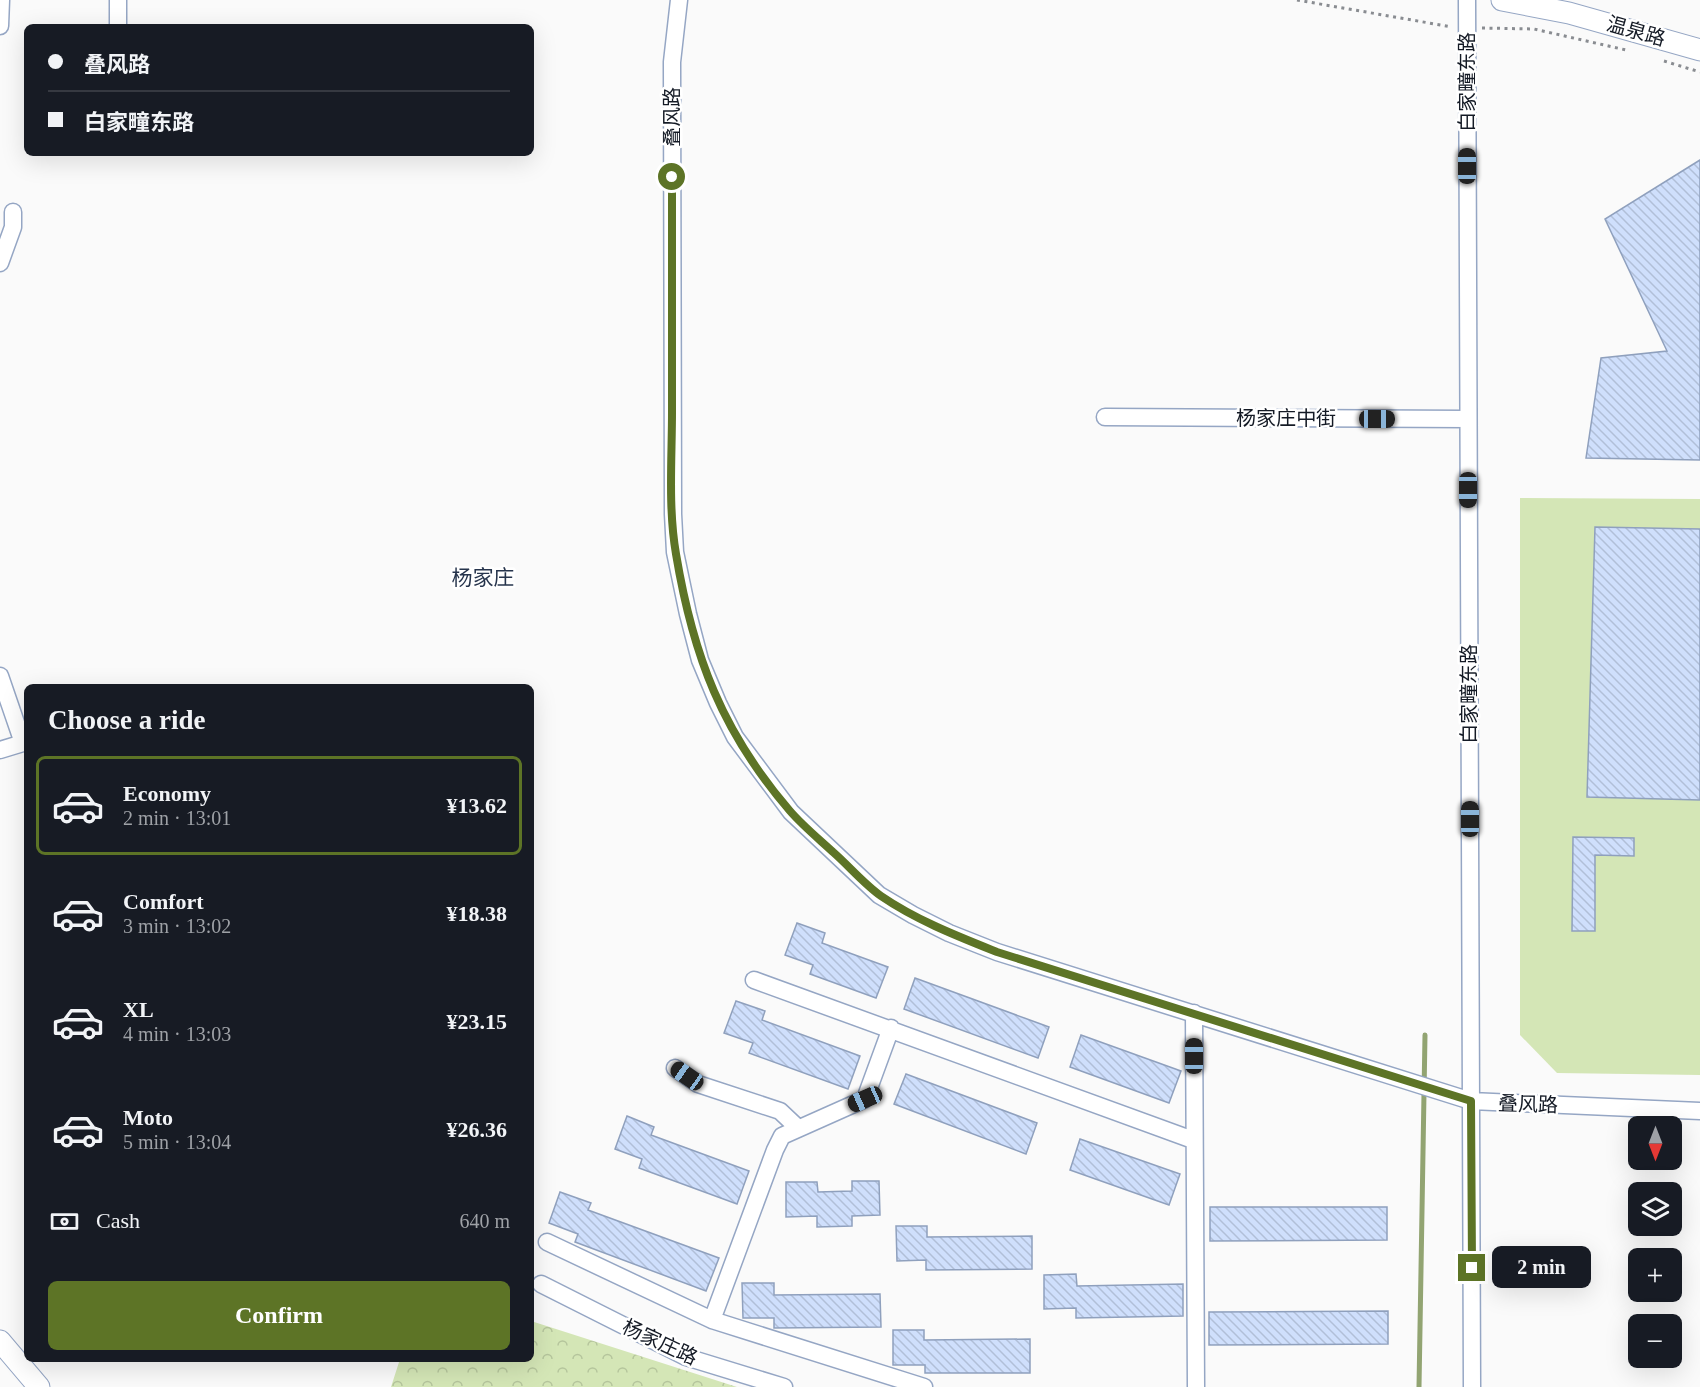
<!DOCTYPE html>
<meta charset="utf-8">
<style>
body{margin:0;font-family:"Times New Roman","Noto Sans SC",serif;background:#242831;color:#f1f3f6;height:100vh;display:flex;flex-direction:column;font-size:22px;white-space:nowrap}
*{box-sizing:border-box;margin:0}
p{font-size:20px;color:#9ea1a6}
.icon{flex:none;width:33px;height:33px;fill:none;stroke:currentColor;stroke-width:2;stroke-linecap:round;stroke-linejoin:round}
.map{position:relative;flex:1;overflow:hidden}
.panel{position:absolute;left:24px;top:684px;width:510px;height:678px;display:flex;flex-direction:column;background:#171b24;border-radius:9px;box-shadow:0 6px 24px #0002}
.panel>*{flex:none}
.guide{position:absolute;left:24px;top:24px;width:510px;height:132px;border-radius:9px;box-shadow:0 6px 24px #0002;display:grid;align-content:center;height:132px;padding:0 24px;background:#171b24}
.needle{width:39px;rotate:180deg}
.tools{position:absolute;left:1628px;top:1116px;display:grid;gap:12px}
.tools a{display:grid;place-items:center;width:54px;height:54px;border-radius:9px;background:#171b24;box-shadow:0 6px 24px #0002;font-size:30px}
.end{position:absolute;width:27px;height:27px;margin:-14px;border:8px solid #5d7426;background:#fff;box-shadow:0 0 0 3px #fff}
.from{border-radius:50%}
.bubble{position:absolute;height:42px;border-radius:9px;background:#171b24;box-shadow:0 6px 24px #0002;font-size:20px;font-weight:800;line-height:42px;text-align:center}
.car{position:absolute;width:18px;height:36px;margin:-18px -9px;border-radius:8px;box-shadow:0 0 4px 2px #0007;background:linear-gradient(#222 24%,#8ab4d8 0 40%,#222 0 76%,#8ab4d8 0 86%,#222 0)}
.guide b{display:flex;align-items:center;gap:21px;height:57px;font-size:22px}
.guide b+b{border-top:2px solid #363941}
.guide i{width:15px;height:15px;background:#f1f3f6}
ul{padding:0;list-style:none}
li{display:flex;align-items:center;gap:18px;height:99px;margin:0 12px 9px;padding:0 12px;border:3px solid transparent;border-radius:9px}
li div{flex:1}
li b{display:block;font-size:22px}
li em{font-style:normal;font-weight:800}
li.active{border-color:#5d7426}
li>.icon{width:54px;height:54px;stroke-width:1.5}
h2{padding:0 24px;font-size:27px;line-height:72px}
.pay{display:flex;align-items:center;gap:15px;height:66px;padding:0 24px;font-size:22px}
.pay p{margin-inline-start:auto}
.primary-button{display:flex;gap:12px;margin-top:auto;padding:12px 24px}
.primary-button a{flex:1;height:69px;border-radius:9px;background:#5d7426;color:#fff;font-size:24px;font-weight:800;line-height:69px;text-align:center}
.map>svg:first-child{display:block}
.park{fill:url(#park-crowns)}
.garden{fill:#d4e6b6}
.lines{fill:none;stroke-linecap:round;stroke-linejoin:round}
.stream{stroke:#92a472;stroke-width:5}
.building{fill:url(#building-back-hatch);stroke:#8fa0bd;stroke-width:1.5}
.minor-casing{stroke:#95a6c4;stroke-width:19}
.major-casing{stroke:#95a6c4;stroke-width:23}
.path{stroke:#898c91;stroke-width:3;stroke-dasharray:3 4.5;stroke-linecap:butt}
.minor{stroke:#fff;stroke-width:16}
.major{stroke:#fff;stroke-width:21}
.route{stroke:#5d7426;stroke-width:8}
.labels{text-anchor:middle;stroke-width:5;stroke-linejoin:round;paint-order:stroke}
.street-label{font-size:20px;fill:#141a25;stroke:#fff}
.neighbourhood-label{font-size:21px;fill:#26344c;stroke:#fff}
</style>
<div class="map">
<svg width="1700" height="1387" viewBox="0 0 1700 1387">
<defs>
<pattern id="park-crowns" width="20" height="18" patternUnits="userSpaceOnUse" patternTransform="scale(1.5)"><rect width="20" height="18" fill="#d4e6b6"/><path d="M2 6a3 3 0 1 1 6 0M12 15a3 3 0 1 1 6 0" fill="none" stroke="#b5c59c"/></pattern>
<pattern id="building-back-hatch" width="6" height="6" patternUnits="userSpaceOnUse" patternTransform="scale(1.5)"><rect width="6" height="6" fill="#cfdffc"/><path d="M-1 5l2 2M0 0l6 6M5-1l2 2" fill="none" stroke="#b1bfd8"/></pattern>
</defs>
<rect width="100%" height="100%" fill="#fafafa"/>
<path class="park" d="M531 1321 737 1387H391L400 1359H531Z"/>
<path class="garden" d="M1520 498 1700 499V1075L1557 1073 1520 1035Z"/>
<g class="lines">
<path class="stream" d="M1419 1387 1425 1035"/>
</g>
<path class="building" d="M1700 160V460L1586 458 1601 358 1667 351 1605 219Z
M1595 527 1700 529V800L1587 797Z
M1573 837 1634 838V856L1595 855V931H1572Z
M797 923 825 933 822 943 888 967 876 998 810 974 813 965 785 955Z
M915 978 1049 1027 1038 1058 904 1009Z
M736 1001 765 1011 762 1020 860 1056 848 1089 749 1053 753 1043 724 1033Z
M1081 1035 1181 1071 1169 1103 1070 1067Z
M906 1074 1037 1123 1026 1154 894 1104Z
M627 1116 654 1127 651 1135 749 1171 737 1204 639 1168 642 1159 615 1149Z
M1080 1139 1180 1174 1169 1205 1070 1170Z
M852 1181H879L880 1215 852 1216V1226L817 1227V1216L786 1217V1182H817L818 1192 852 1191Z
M560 1192 591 1203 588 1210 719 1258 706 1291 575 1242 578 1234 549 1223Z
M1210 1207H1387V1240L1210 1241Z
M896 1226H927V1237L1032 1236V1269L926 1270V1260L897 1261Z
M1076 1274 1077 1286 1183 1284V1316L1076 1318V1308L1044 1309V1275Z
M742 1283H774V1295L880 1294 881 1327 774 1328V1318H743Z
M1388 1311V1344L1209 1345V1312Z
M893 1330H924V1340L1030 1339V1373H925V1365H893Z"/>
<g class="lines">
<defs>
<path id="minor" d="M118 0V27
M679 0 672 62 673 514 675 552 688 614 700 660 718 703 735 737 791 812 879 895 913 915 949 933 997 952 1471 1101 1700 1111
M1467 0 1472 1387
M0 26 1 0
M0 263 13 227V212
M1105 417 1468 419
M0 676 23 743 0 750
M754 980 1193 1140
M1194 1013 1196 1387
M675 1068 698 1084 780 1111 798 1128
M547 1242 712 1320 924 1387
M541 1284 686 1357 784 1387
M712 1320 775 1150 782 1136 865 1099 891 1028"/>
<path id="major" d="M1502 0 1569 13 1700 50
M0 1341 39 1387"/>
</defs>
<use href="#minor" class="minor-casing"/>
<use href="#major" class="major-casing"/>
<path class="path" d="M1297 0 1452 27
M1482 28 1534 29 1626 50
M1664 61 1700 72"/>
<use href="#minor" class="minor"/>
<use href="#major" class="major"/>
</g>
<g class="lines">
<path class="route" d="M672 177C672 255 672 333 672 412 672 458 668 508 676 554 693 656 722 732 790 811 803 826 819 839 833 852 849 866 864 884 881 896 916 920 957 936 997 952L1471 1101 1472 1268"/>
</g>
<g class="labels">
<g class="street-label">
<text transform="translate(1636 31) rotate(16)" y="7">温泉路</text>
<text transform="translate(1467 82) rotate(-90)" y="7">白家疃东路</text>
<text transform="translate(672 117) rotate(-90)" y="7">叠风路</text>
<text x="1286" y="425">杨家庄中街</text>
<text transform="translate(1469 694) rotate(-90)" y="7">白家疃东路</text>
<text transform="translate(1528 1104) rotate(2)" y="7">叠风路</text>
<text transform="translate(660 1342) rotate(25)" y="7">杨家庄路</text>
</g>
<g class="neighbourhood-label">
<text x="483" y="585">杨家庄</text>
</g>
</g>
</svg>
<div class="tools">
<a><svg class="needle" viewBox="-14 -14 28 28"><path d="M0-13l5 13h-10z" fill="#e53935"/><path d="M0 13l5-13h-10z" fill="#9ea1a6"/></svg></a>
<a><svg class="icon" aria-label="layers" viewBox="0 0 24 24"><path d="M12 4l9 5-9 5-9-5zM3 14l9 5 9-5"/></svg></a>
<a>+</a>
<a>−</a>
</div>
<i class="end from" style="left:672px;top:177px"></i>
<i class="end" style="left:1472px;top:1268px"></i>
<div class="bubble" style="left:1492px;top:1246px;width:99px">2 min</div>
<i class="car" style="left:1467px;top:166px;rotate:0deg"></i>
<i class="car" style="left:1377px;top:419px;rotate:90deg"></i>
<i class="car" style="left:1468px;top:490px;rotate:180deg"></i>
<i class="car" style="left:1470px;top:819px;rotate:0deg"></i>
<i class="car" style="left:1194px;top:1056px;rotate:0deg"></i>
<i class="car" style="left:687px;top:1076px;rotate:305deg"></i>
<i class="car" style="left:865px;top:1099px;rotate:246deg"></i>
<div class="guide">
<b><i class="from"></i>叠风路</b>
<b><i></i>白家疃东路</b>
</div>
<section class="panel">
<h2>Choose a ride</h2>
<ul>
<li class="active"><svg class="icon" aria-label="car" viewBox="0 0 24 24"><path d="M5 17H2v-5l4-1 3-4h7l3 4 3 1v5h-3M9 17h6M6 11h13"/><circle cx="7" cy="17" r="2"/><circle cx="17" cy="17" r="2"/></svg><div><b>Economy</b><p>2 min · 13:01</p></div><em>¥13.62</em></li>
<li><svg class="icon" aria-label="car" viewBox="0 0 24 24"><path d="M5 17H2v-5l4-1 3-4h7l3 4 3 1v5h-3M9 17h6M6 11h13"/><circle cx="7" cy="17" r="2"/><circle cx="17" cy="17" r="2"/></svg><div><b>Comfort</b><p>3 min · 13:02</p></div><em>¥18.38</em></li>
<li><svg class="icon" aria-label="car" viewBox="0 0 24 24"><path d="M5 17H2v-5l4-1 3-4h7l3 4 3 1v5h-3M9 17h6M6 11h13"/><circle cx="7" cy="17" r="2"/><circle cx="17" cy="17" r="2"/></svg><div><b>XL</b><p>4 min · 13:03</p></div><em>¥23.15</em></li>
<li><svg class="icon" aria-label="car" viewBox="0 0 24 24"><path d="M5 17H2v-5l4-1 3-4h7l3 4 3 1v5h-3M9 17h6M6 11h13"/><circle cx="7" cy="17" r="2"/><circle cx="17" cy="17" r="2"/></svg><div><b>Moto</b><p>5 min · 13:04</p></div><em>¥26.36</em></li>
</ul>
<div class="pay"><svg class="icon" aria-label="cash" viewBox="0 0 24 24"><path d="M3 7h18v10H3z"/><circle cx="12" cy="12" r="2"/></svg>Cash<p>640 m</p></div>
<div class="primary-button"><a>Confirm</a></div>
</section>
</div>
